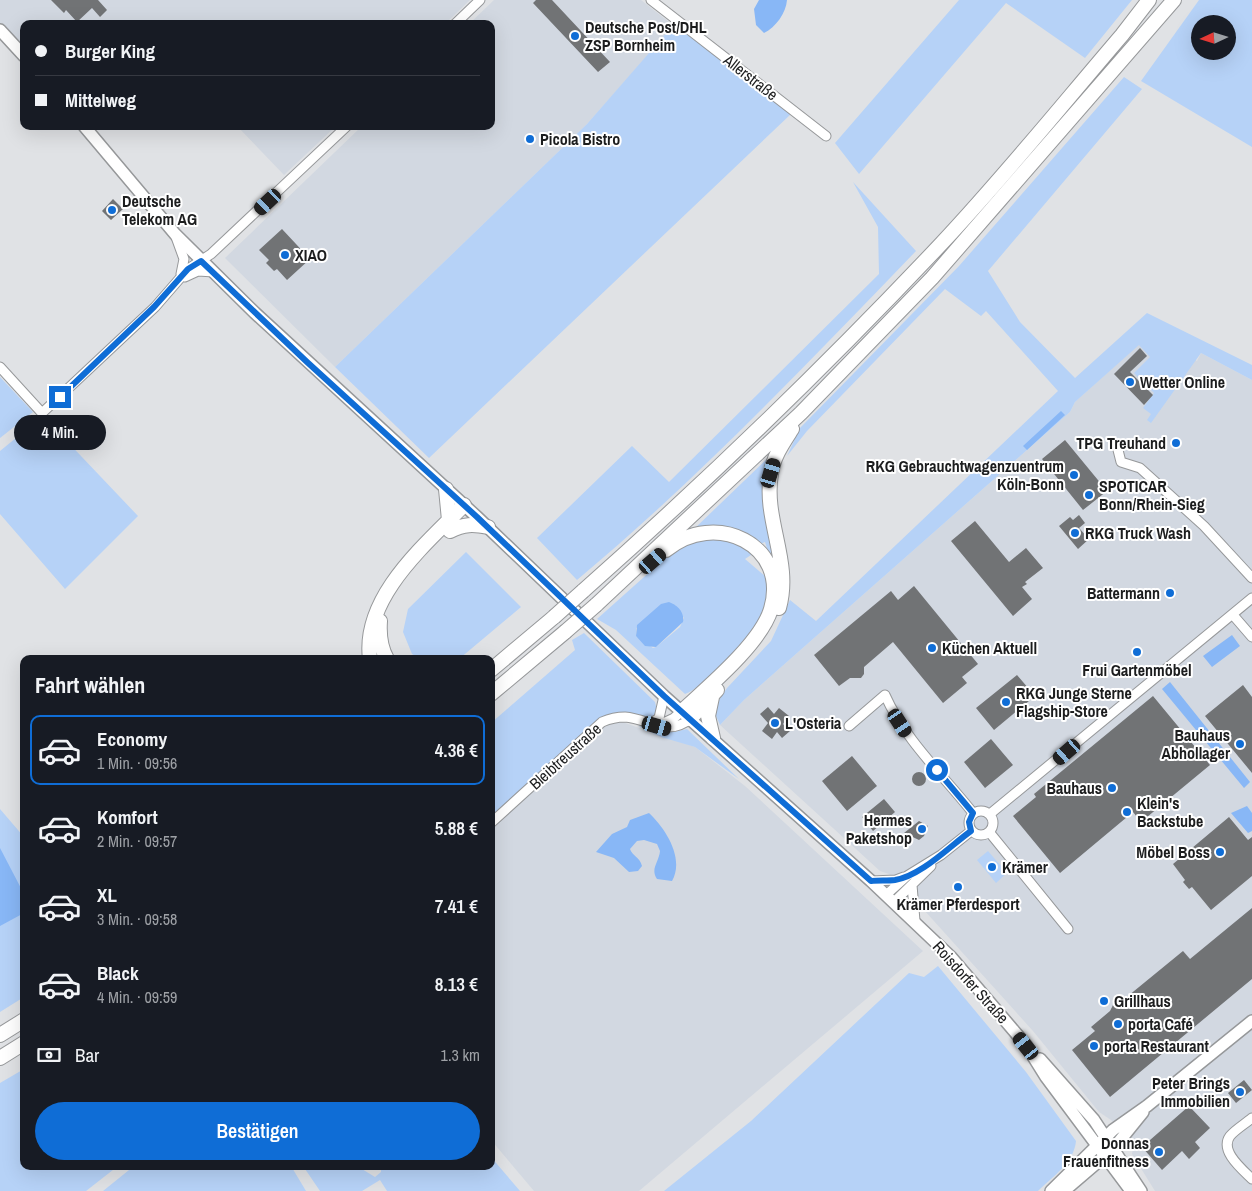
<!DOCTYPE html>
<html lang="de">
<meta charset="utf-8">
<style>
body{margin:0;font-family:"Archivo Narrow",sans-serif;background:#242831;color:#f1f3f6;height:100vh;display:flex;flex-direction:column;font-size:19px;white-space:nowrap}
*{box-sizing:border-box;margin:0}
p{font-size:16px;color:#9ea1a6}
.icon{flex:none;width:28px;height:28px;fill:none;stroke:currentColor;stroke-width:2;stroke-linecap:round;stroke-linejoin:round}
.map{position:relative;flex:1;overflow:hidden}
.side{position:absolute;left:20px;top:655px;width:475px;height:515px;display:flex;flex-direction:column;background:#171b24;border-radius:10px;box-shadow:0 5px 20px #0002}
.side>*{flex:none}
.hud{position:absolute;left:20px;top:20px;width:475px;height:110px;border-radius:10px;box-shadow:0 5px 20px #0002;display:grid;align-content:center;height:110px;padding:0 15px;background:#171b24}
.needle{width:32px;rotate:266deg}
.buttons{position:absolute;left:1191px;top:15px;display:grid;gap:10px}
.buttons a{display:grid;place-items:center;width:45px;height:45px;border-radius:50%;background:#171b24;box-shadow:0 5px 20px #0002;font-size:25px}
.end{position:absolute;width:22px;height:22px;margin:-11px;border:6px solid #0f6dd6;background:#fff;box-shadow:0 0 0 2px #fff}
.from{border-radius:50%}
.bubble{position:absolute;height:35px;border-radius:18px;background:#171b24;box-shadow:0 5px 20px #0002;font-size:16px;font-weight:600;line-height:35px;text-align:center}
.car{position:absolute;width:15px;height:30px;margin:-15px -8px;border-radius:6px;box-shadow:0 0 4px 1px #0007;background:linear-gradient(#222 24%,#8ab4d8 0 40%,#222 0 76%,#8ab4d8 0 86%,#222 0)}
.hud b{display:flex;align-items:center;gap:18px;height:48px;font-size:19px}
.hud b+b{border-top:1px solid #363941}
.hud i{width:12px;height:12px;background:#f1f3f6}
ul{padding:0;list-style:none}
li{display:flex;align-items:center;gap:15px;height:70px;margin:0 10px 8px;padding:0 5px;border:2px solid transparent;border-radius:10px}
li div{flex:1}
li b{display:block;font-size:19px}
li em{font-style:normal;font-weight:600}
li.current{border-color:#0f6dd6}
li>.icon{width:45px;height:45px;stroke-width:1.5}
h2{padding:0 15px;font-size:22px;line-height:60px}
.pay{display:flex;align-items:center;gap:12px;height:55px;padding:0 15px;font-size:19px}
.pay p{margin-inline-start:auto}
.action{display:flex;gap:10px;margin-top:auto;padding:10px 15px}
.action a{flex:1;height:58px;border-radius:30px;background:#0f6dd6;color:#fff;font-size:20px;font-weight:600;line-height:58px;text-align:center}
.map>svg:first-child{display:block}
.built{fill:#d2d8e1}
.green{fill:#b6d2f7;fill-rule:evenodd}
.water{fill:#88b7f6}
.building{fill:#717375}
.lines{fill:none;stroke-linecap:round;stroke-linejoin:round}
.minor-casing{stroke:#96989a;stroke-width:11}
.major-casing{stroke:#96989a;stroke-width:14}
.highway-casing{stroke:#96989a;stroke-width:16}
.minor{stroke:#fff;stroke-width:9}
.major{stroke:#fff;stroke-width:11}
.highway{stroke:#fff;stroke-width:14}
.highway-bridge-casing{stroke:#96989a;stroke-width:16;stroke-linecap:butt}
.highway-bridge{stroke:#fff;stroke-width:14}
.route{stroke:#0f6dd6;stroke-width:6}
.poi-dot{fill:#0f6dd6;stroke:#fff;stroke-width:2}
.labels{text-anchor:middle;stroke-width:4;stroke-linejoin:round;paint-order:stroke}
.poi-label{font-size:16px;font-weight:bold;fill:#1c1d1e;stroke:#fff;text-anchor:start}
.street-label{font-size:16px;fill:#1c1d1e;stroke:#fff}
</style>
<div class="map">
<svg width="1252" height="1191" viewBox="0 0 1252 1191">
<rect width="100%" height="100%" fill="#e0e2e5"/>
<path class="built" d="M0 0H470L445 24H24V49L0 24Z
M494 0H641L674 26 587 124 335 367 225 258 362 126H491V24H469Z
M237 126H336L284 175Z
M1149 335 1197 361 1201 353 1252 380V1191H1155L1132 1154 1134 1144 1111 1120 1099 1112 1033 1031 924 910 919 901 889 874 880 871 720 725 744 700 1070 412 1075 402Z
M605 715 607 725 622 722 695 747 745 786 923 951 639 1191H534L491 1140V817L592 724Z"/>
<path class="green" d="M959 0H1132L1085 58 1006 3 859 174 835 143Z
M1199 0H1252V147L1141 81ZM1200 24H1228V51H1200Z
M677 25 791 114 429 458 335 367 587 124 670 29Z
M1124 77 1142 89 988 271 1020 322 1075 378 1147 313 1252 365V380L1201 353 1151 423 1147 420 1151 414 1143 408 1154 393 1134 373 1150 357 1139 345 1075 402 1070 412 744 700 720 725 713 709 727 688 771 641 790 600 816 621 1058 391 986 311 981 316 945 289 807 431 787 456 800 428 959 266Z
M853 182 916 251C807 364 698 479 577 580L537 538 632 446 669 482 879 274 878 227Z
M0 377 33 412 0 438Z
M43 416 138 516 65 589 0 514V451Z
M774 452 775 574 765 542 757 545 692 531Z
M718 536 754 553 745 559 766 577C767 585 769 596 767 604 762 624 705 688 685 694L616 630 597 619 672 552 698 539ZM675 605 684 618 680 627 656 647 653 648 636 636V628Z
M466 552 521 607 459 659H420L412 654 403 632 408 609Z
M584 633 655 702 657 711 652 717C626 717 616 709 592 724L491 817V723L575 650 572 640Z
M638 726 674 732 687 729 739 779 695 747 661 737Z
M0 809 24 837V997L0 1012Z
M988 851 1007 873 996 883 977 860Z
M938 966 1026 1072 1076 1141C1074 1163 1053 1176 1038 1191H664L751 1121 909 973 924 977Z
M24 1069V1166H118L86 1191H0V1083Z
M491 1157 520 1191H387L380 1180 362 1191H320L303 1166H357L375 1177 381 1172V1166H491Z
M134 1166H291L306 1191H103Z"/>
<path class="water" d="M759 0H787C786 13 776 27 764 33L756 25 754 9Z
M1061 411 1065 415 1027 450 1023 446Z
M669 602C677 605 685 612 683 622L656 647 645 646 636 636 637 625 661 604Z
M1232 635 1240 646 1212 667 1203 656Z
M1170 682 1250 782 1244 788 1162 689Z
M1247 806 1252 813V831L1248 833 1231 813Z
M649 813C665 828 685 858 672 881L657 879C650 869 659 862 660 851L657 844 644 840 637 841 630 849C632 856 640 857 642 866L638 871 629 872 614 858 596 852 612 834 627 827 630 820Z
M0 848 24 894V913L0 926Z"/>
<path class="building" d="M51 0H98L107 10 100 17 92 8 77 22 66 10 64 13Z
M536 0H552L610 62 598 72 533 3Z
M113 199 123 209 111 220 102 211Z
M282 229 310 259 287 280 277 269 274 271 266 263 269 260 259 250Z
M1140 348 1147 356 1130 372 1153 395 1144 405 1114 374Z
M1065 440 1107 491 1083 510 1042 459Z
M1079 515 1085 523 1079 528 1089 539 1078 549 1059 526 1070 517 1073 520Z
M975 521 1009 562 1026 548 1043 568 1025 582 1027 584 1022 587 1032 599 1013 616 951 541Z
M914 586 978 664 962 677 967 683 943 703 893 642 864 667V674L861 678H850L839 686 814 655 891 591 898 600Z
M1017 675 1035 696 994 730 976 708Z
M1243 685 1252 697V773L1205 716Z
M1153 696 1210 765 1141 822 1133 812 1060 873 1013 816 1036 797 1034 794Z
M768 707 774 714 779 708 789 716 783 724 790 731 782 738 777 732 772 739 762 731 768 723 760 714Z
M991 739 1013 765 985 788 964 762Z
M852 756 877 786 847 811 822 781Z
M912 779a7 7 0 1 1 14 0a7 7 0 1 1-14 0Z
M884 799 895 812 873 831 862 817Z
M1229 817 1248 840 1252 837V876L1211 910 1192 887 1189 889 1183 882 1185 880 1173 864Z
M919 821 928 826 924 836 919 840 904 833Z
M1252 908V979L1110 1097 1072 1050 1095 1031 1091 1027 1110 1011 1113 1005 1115 1007 1123 1000 1124 996H1128L1183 951 1190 959Z
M1244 1080 1252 1090 1236 1103 1228 1093Z
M1189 1106 1210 1128 1195 1142 1200 1148 1189 1159 1182 1151 1162 1170 1142 1147Z"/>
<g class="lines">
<defs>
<path id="minor" d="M651 0 826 136
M455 24 480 0
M176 237 184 259 181 274
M185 277 198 271 214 272
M0 367 42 413 155 307 188 269 211 254 347 126
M1118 450 1121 462 1140 468 1204 526 1252 578
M1233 615 1252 637
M650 724 659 718 664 696
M657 726 674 718 682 711
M849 726 885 695C905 740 943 775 973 813
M969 823a12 12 0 1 1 24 0a12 12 0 1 1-24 0Z
M990 814 1252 598
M491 823 602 722C609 719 617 717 625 717 649 719 668 737 690 719
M990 833 1068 929
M871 881 896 880 904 877
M912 885 915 921
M886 895 907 876 941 855 971 831
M894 902 931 866
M1252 1118C1245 1124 1236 1129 1230 1136 1219 1151 1243 1170 1252 1179"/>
<path id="major" d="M0 30 24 56
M84 126 175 234 255 313 477 517 664 696 871 881 951 957 1026 1045 1046 1077 1131 1191
M1040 1059 1094 1120 1141 1191
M1051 1191 1113 1130 1147 1106 1252 1021
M1064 1191 1113 1149 1143 1112"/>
<path id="highway" d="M446 489 449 520
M450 531C464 524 473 524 488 527
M666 550C715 509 790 545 771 609 761 643 708 687 682 711
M583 591C707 481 827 365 941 244 1004 177 1062 105 1122 35L1149 0
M596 605 801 413 932 278 1174 0
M779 608C792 561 763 520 771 474 773 457 783 443 792 429
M380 621C379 635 380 647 387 659
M370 659C362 597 425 545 464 505
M491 670 554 617
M491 694 565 632
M712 697 708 716 713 738
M690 719 717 690
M0 1035 24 1020
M0 1058 24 1043"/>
</defs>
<use href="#minor" class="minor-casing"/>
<use href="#major" class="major-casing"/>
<use href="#highway" class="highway-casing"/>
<use href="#minor" class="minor"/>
<use href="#major" class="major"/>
<use href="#highway" class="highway"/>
<defs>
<path id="highway-bridge" d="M554 617 583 591
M565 632 596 605"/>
</defs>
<use href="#highway-bridge" class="highway-bridge-casing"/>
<use href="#highway-bridge" class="highway-bridge"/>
</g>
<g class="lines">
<path class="route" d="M60 397 154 307 188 269 201 261 307 362 477 517 664 696 871 881C879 880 887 881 895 880 921 876 950 846 971 831L969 822 973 813 937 770"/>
</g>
<g class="poi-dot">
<circle cx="575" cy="36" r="5"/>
<circle cx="530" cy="139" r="5"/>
<circle cx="112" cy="210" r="5"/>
<circle cx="285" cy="255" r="5"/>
<circle cx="1130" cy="382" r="5"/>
<circle cx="1176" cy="443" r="5"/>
<circle cx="1074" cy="475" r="5"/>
<circle cx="1089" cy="495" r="5"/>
<circle cx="1075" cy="533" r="5"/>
<circle cx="1170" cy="593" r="5"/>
<circle cx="932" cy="648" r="5"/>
<circle cx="1137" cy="652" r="5"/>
<circle cx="1006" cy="702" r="5"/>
<circle cx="775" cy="723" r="5"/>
<circle cx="1240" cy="744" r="5"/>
<circle cx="1112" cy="788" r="5"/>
<circle cx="1127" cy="812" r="5"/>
<circle cx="922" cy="829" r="5"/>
<circle cx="1220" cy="852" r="5"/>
<circle cx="992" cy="867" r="5"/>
<circle cx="958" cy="887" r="5"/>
<circle cx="1104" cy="1001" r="5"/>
<circle cx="1118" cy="1024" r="5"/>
<circle cx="1094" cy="1046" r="5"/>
<circle cx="1240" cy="1092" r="5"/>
<circle cx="1159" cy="1152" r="5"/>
</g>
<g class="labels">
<g class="poi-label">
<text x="585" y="33">Deutsche Post/DHL<tspan x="585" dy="18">ZSP Bornheim</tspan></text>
<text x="540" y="145">Picola Bistro</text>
<text x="122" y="207">Deutsche<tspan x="122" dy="18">Telekom AG</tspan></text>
<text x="295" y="261">XIAO</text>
<text x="1140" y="388">Wetter Online</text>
<text x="1166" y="449" text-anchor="end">TPG Treuhand</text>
<text x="1064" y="472" text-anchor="end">RKG Gebrauchtwagenzuentrum<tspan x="1064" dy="18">Köln-Bonn</tspan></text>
<text x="1099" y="492">SPOTICAR<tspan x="1099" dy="18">Bonn/Rhein-Sieg</tspan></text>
<text x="1085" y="539">RKG Truck Wash</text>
<text x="1160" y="599" text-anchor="end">Battermann</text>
<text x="942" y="654">Küchen Aktuell</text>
<text x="1137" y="676" text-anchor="middle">Frui Gartenmöbel</text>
<text x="1016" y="699">RKG Junge Sterne<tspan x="1016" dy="18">Flagship-Store</tspan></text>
<text x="785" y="729">L'Osteria</text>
<text x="1230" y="741" text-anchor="end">Bauhaus<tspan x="1230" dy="18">Abhollager</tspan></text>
<text x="1102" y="794" text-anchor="end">Bauhaus</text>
<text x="1137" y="809">Klein's<tspan x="1137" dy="18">Backstube</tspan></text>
<text x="912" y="826" text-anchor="end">Hermes<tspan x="912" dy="18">Paketshop</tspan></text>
<text x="1210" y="858" text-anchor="end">Möbel Boss</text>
<text x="1002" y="873">Krämer</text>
<text x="958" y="910" text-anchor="middle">Krämer Pferdesport</text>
<text x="1114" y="1007">Grillhaus</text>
<text x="1128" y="1030">porta Café</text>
<text x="1104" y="1052">porta Restaurant</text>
<text x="1230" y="1089" text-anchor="end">Peter Brings<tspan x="1230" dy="18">Immobilien</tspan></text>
<text x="1149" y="1149" text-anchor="end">Donnas<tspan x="1149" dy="18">Frauenfitness</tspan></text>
</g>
<g class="street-label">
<text transform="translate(751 77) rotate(38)" y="6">Allerstraße</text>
<text transform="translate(565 756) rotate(-42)" y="6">Bleibtreustraße</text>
<text transform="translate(971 982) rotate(48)" y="6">Roisdorfer Straße</text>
</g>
</g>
</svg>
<div class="buttons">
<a><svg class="needle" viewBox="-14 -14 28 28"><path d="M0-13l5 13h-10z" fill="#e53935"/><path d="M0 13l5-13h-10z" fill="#9ea1a6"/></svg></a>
</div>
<i class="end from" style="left:937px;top:770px"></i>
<i class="end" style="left:60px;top:397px"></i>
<div class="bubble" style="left:14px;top:415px;width:92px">4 Min.</div>
<i class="car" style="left:268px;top:202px;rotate:227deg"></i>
<i class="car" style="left:771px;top:473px;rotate:17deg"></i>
<i class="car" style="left:653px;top:561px;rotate:49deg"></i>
<i class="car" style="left:900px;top:723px;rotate:147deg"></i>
<i class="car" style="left:657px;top:726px;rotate:106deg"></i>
<i class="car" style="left:1067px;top:752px;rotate:229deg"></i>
<i class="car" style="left:1026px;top:1046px;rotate:321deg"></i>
<div class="hud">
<b><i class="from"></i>Burger King</b>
<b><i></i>Mittelweg</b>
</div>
<section class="side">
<h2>Fahrt wählen</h2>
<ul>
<li class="current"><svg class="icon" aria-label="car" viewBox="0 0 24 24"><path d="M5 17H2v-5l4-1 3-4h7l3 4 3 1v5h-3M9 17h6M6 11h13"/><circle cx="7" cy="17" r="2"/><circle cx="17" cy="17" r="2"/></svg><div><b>Economy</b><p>1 Min. · 09:56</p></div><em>4.36 €</em></li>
<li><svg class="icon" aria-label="car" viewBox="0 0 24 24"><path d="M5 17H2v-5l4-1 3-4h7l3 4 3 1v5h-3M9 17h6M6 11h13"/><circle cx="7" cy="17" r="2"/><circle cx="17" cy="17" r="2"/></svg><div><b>Komfort</b><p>2 Min. · 09:57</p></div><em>5.88 €</em></li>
<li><svg class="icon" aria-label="car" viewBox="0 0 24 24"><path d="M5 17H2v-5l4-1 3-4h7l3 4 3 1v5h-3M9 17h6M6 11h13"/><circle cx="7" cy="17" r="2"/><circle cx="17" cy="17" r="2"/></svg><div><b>XL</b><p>3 Min. · 09:58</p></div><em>7.41 €</em></li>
<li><svg class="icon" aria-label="car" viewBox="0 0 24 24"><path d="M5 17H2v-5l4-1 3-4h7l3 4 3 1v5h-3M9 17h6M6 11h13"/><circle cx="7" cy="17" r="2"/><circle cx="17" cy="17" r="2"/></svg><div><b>Black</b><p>4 Min. · 09:59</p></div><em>8.13 €</em></li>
</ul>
<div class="pay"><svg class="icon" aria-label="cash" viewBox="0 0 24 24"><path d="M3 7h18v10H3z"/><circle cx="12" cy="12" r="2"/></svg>Bar<p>1.3 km</p></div>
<div class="action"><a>Bestätigen</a></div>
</section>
</div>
